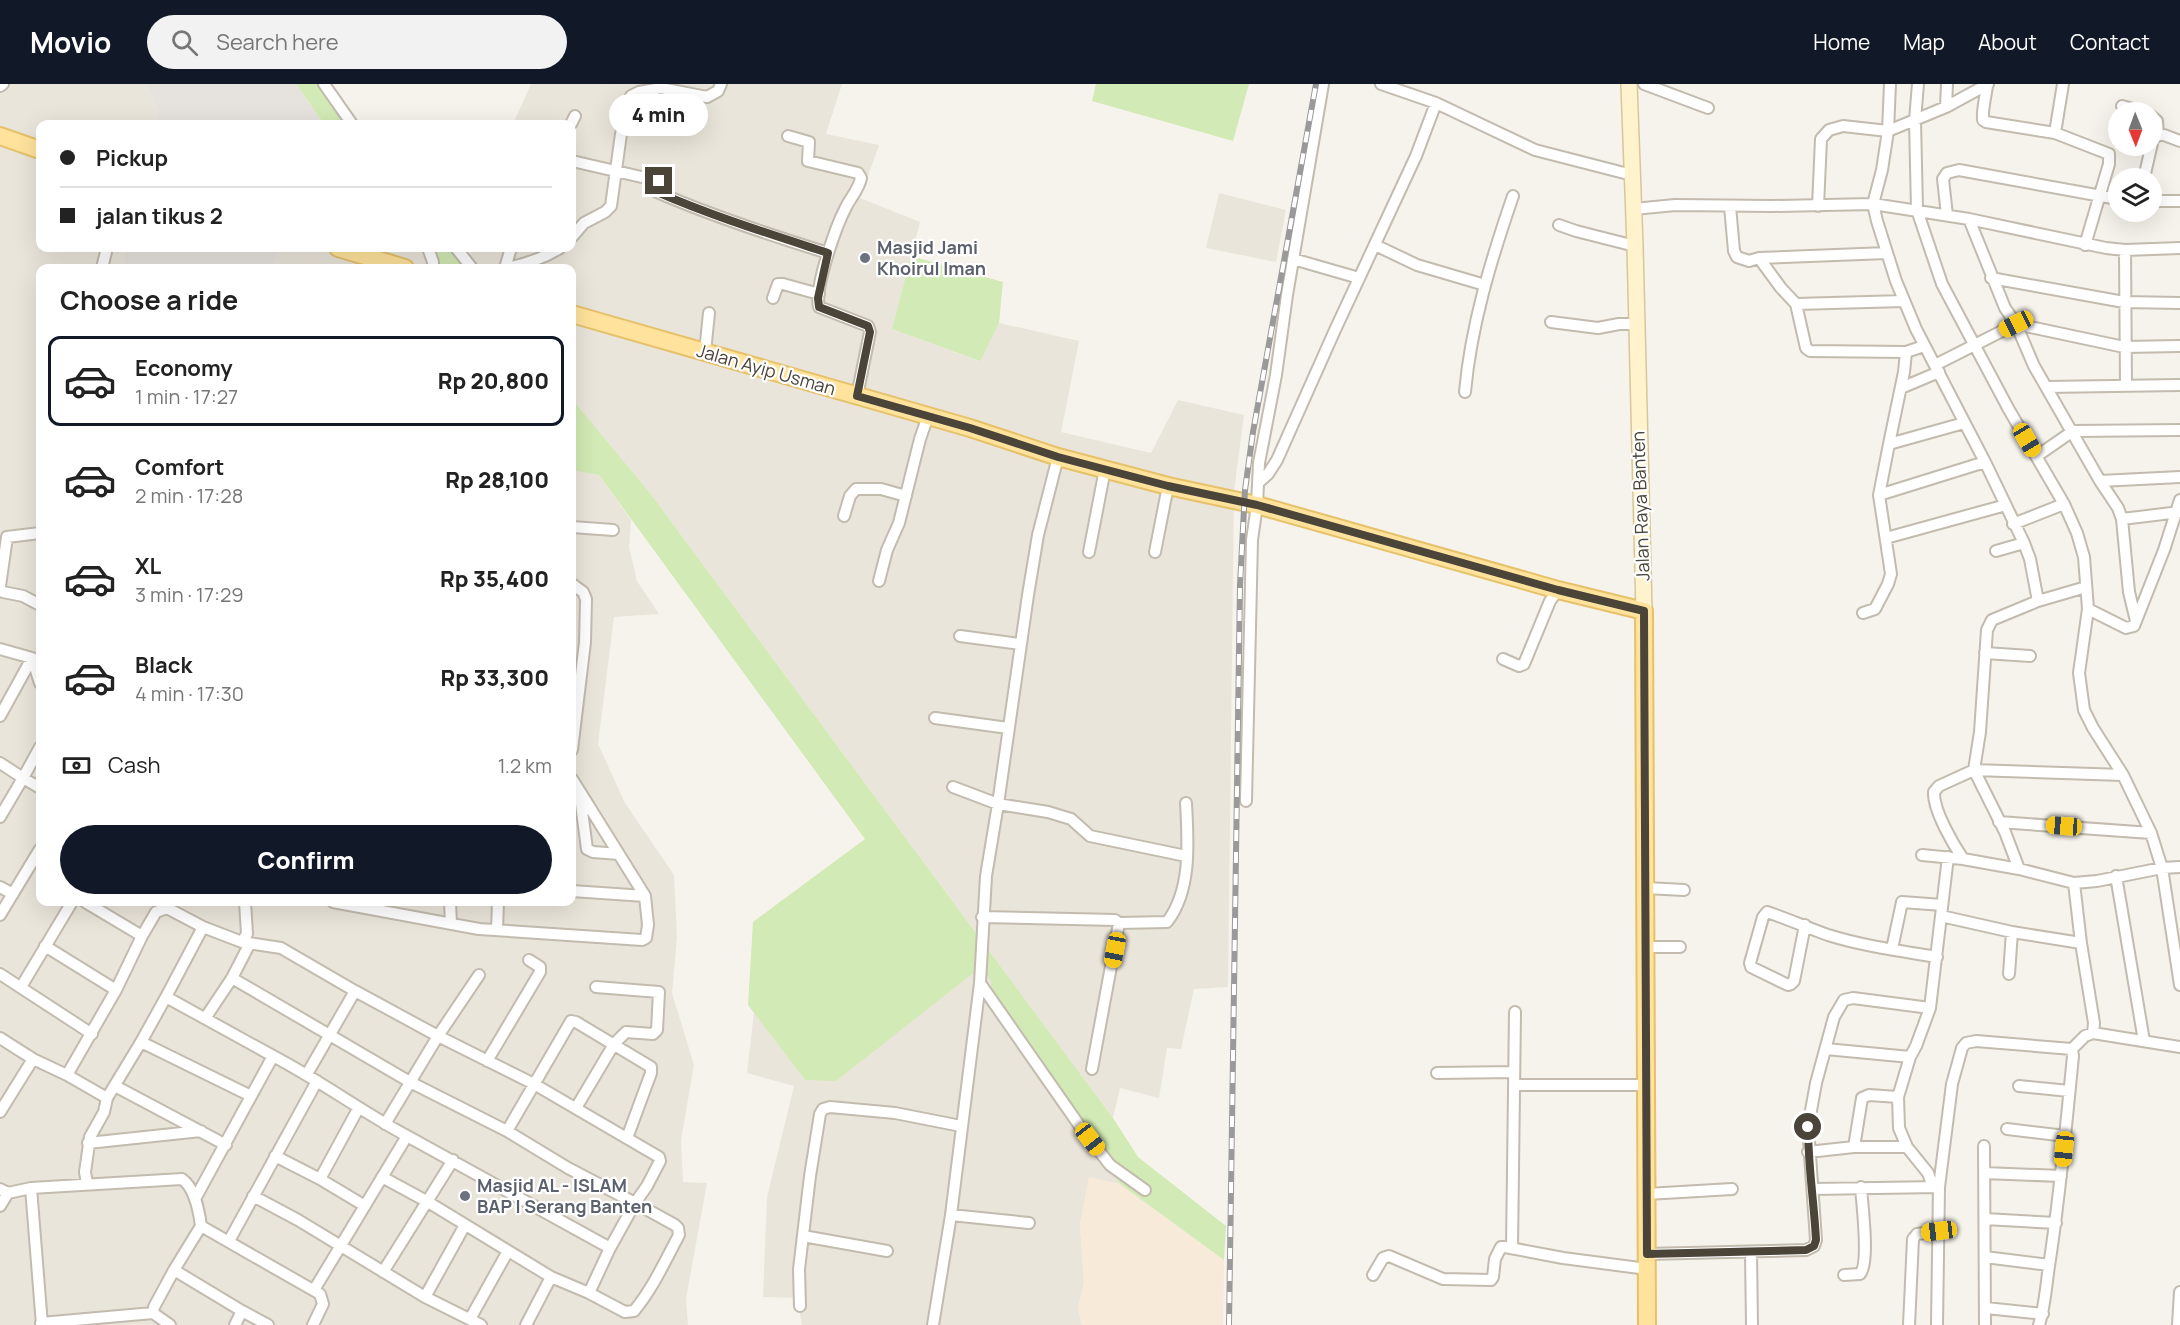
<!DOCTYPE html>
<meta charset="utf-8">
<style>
body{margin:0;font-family:Manrope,sans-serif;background:#f2f2f2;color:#222;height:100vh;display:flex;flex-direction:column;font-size:22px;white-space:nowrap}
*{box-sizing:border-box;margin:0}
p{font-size:20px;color:#767676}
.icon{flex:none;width:33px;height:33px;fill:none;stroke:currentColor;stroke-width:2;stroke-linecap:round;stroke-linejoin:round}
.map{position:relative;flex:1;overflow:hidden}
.details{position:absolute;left:36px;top:180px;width:540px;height:642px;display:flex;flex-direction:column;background:#fff;border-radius:12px;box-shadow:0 6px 24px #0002}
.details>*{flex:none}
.banner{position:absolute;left:36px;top:36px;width:540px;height:132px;border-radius:12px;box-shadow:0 6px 24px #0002;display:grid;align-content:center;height:132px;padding:0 24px;background:#fff}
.needle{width:39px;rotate:179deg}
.tools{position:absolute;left:2108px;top:18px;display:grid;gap:12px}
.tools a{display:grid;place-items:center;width:54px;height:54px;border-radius:50%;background:#fff;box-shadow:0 6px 24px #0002;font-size:30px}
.end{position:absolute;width:27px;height:27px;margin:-14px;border:8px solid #4b4439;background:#fff;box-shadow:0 0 0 3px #fff}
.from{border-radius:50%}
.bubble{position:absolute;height:42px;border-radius:21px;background:#fff;box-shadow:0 6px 24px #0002;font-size:20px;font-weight:800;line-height:42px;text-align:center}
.car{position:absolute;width:18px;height:36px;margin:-18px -9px;border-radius:8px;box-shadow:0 0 4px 2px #0007;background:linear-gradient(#f5c518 24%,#345 0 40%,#f5c518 0 76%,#345 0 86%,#f5c518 0)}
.banner b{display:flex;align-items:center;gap:21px;height:57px;font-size:22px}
.banner b+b{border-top:2px solid #e0e0e0}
.banner i{width:15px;height:15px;background:#222}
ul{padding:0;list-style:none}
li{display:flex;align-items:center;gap:18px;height:90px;margin:0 12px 9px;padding:0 12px;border:3px solid transparent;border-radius:12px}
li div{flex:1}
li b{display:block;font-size:22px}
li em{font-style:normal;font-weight:800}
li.active{border-color:#111827}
li>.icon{width:54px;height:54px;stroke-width:1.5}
h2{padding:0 24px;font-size:27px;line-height:72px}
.pay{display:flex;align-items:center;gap:15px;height:66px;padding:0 24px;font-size:22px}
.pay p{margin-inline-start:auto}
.action{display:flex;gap:12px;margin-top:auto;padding:12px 24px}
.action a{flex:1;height:69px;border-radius:36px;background:#111827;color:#fff;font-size:24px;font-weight:800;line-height:69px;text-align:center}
header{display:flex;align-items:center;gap:36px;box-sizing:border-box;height:84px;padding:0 30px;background:#111827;color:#fff}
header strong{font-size:28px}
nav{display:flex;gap:33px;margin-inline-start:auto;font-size:21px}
.search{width:420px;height:54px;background:#f2f2f2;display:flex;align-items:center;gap:15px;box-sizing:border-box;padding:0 21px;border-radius:33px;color:#767676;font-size:22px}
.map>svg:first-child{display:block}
.residential{fill:#eae5da}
.commercial{fill:#f7ead8}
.industrial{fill:#e6e2dd}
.green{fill:#d2eab5}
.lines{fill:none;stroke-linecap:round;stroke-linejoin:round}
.street-casing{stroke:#c2bbae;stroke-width:14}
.secondary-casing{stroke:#d6c79b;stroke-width:18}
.primary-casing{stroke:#e6c16a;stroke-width:20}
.street{stroke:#fff;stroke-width:10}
.secondary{stroke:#fff3cd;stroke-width:15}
.primary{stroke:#ffe39c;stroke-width:16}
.rail-casing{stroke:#9a9a9a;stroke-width:6}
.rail{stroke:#fff;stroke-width:4;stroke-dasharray:11;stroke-linecap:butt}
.route{stroke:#4b4439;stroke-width:8}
.worship-dot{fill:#6b7280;stroke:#fff;stroke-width:2}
.labels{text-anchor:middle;stroke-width:4.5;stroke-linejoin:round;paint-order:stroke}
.worship-label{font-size:18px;font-weight:bold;fill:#5b616d;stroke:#fff;text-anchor:start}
.street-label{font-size:18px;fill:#4b4439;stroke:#fff}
</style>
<header>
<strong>Movio</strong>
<div class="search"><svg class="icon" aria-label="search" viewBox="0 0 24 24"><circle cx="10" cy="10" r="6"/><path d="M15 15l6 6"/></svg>Search here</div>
<nav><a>Home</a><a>Map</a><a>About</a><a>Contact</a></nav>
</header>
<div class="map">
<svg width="2180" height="1241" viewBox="0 0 2180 1241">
<rect width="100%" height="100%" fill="#f6f3ec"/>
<path class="residential" d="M0 0H146L159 27 156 40H40V164H127L122 184H40V818H572V384L599 391 631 436 629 463 637 497 659 530 614 533 598 660 625 719 674 791 677 853 672 909 694 981 681 1056 683 1098 707 1099 686 1215 688 1241H0Z
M531 0H842L826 50 879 61 860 114 920 138 892 245 979 277 999 239 1079 257 1061 348 1151 369 1178 316 1244 331 1234 407 1228 903 1194 905 1181 965 1167 964 1159 1014 1120 1004 1113 1034 650 409 572 315V184H467L465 182 473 164H572V40H513Z
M1219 109 1286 126 1276 178 1206 164Z
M279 164H419L436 184H272Z
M981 883 991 897 990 923 1120 1100 1089 1094 1080 1141 1084 1199 1078 1224 1082 1241H802L797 1214 763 1213 767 1113 794 1002 747 989 754 928 805 996Z"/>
<path class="commercial" d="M1089 1093 1120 1100 1224 1176 1223 1241H1082L1078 1224 1084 1199 1080 1141Z"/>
<path class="industrial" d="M146 0H296L324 40H156L159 27Z
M127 164H279L272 184H122Z"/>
<path class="green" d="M296 0H322L354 40H324Z
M1096 0H1249L1233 57 1092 17Z
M419 164H451L467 184H436Z
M911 172 1003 198 999 239 980 277 892 245Z
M572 315 650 409 1113 1034 1138 1073 1226 1142 1224 1176 1120 1100 990 922 991 897 981 883 836 997 805 996 748 921 753 838 865 755 599 391 572 386Z"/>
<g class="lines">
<defs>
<path id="street" d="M324 0 352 40
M1381 0 1436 19 1535 66 1632 91
M1644 0 1708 24
M1890 0 1888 47 1882 86 1873 120 1877 137 1896 197 1916 245 1985 378 2024 459 2030 475 2038 517
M1918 0 1915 36 1917 126 1942 200 2008 324 2064 420 2077 449 2084 473 2088 525 2126 544 2134 542 2164 466 2180 416
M1987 1C1986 12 1982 24 1983 36L1986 38 2055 49 2109 70V80L2085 161
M0 2 3 0
M2122 22 2144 28
M1946 23 1947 0
M571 40 575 32
M2055 49 2063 0
M2158 51H2164L2180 57
M788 52 809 58 808 77 858 89 861 94C859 105 851 113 846 123 836 142 814 204 819 223L868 242 870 248 857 312
M572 77 659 97 657 108C712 132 770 151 828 169
M2144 94 2153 55 2158 51 2157 37 2151 32
M2151 117H2180
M1730 122 1734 167 1737 173 1749 177 1759 174
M1818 122 1821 55 1829 46 1843 42 1888 47 1946 23 1988 0
M1634 125 1675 121 1772 122 1873 120 1969 135 2106 164 2125 166 2180 164
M1947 131 1943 95 1947 89 1959 86 2118 115
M1969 135 2005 224 2016 240 2034 282 2100 397 2118 424 2122 435 2129 508 2136 537
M1559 141 1576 147 1635 162
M572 153 584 139 605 128 611 122 621 50 631 12 639 8 661 4 707 13 718 7 721 0
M1375 161 1417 181 1485 201
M428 164 433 178V184
M456 164 472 184
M2125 166 2126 302
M1887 169 1759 174 1781 204 1796 220 1806 264 1810 267 1906 268 1924 262
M1293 175 1359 194
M102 184 107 164
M505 184 511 164
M507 184C526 180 544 174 560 164
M1991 194 2124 218 2180 219
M773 214 778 200H783L819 210
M1796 220 1904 217
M1551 238 1598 244 1619 240H1638
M705 268 709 229
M1935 281 2016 240 2124 263 2180 262
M2046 303 2180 301
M1901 304 1939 288
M1465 308C1471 241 1491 176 1513 112
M1889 360 1904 288 1906 268
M2037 372 2073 347 2180 346
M2100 397 2180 393
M1259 398 1268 390 1277 376 1335 246 1416 72 1436 19
M1879 411 1985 378
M844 432 850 412 856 405H881L906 412
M2122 435 2180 428
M2013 440 2064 420
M572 443 613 446
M1886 454 2006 421
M1996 467 2024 459
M1089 468 1105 385
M1155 468 1168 402
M879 497 887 466 899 439 920 355 928 332
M572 500 583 508 586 515 585 558 572 666
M0 502 7 453 40 449
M2086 503 2038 517 1992 536 1987 546 1980 648 1974 686 2123 691
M0 505 3 508 23 512 40 521
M2088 525 2079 589 2084 626 2093 644 2123 691 2151 749 2162 784 2180 901
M1863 529 1875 525 1888 500 1891 490 1879 411 1889 360 1964 339
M960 552 1020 560
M0 565 32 574
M1985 569 2030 572
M32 574 40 599
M1503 575 1519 582 1524 580 1550 517 1558 506
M0 632 32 574
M935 634 1008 644
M0 679 23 694 40 663
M953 703 998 720 1048 728 1071 735 1090 752 1186 772
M580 712 587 765 593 768 619 770
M1246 717 1252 456 1257 421 1259 379 1276 291 1287 211 1323 0
M0 733 23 694 40 704
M1999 738 2151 749
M1922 771 1963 775 2019 785 2074 799 2097 797 2162 784 2180 783
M1963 775C1953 760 1933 726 1934 708L1939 702 1974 686 2005 748 2019 785
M2116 792 2144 957
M2074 799 2081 859
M0 803 13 810
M1646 804 1684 806
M572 807 645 812
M85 818 142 852
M333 818 479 845 642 856 646 854 648 841 645 812 572 695
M450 818 451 840
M0 831 40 765
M1941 832 2012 848 2081 859 2094 939 2093 949 2085 952 2072 965 2073 972C2066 1042 2060 1112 2049 1182 2046 1202 2045 1222 2039 1241
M982 833 1115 836 1119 839 1092 985
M1119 839 1167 838C1192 806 1188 757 1186 719
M1805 841 1794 897 1791 900 1788 901 1751 883 1750 879 1763 833 1767 828C1788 835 1808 844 1828 851 1863 862 1901 867 1937 873
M497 846 498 818
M242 858 247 850 245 818
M45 862 116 906
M1646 863H1680
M1892 865 1902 818 1942 821
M0 890 92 950
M2009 890 2012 848
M232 894 410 998 507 1047 568 1084 635 1119 610 1164 589 1209
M980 899 1079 1041 1110 1081 1145 1106
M21 903 72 818
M166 913 203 843
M206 933 232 894 249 861
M2093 949 2180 963
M0 954 33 975 67 991 107 1014
M141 958 251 1012
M1826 965 1910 973
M487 977 540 888V883L529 876
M1437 989 1514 988
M307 990 355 907 438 952 385 1040
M67 991 116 906 142 852 156 828 167 824 203 843 242 858 281 864 355 907
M1514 1001H1647
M115 1002 226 1061
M2019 1002 2069 1007
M1898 1013 1899 1044 1907 1063
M576 1024 614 960 626 948 653 950 657 946 659 908 596 903
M0 1028 33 975
M2007 1045 2066 1052
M507 1047 571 937 576 938 651 983V989L627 1054
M407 1052 610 1164
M88 1059 201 1047
M1984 1062 1985 1241
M1854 1063H1907L1928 1089 1933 1103
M1808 1068 1854 1063 1862 1014 1869 1011 1898 1013 1910 973 1916 962 1930 924 1948 773
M275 1072 320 1095 365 1122
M1984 1089 2061 1092
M382 1093 428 1118 551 1193 589 1209 625 1228 634 1227C653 1204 665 1177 679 1151L678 1144 675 1141 635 1119 647 1102 660 1077 659 1073 534 1000 438 952 479 891
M320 1095 358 1025
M87 1100 85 1088 90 1053 104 1028 107 1014 141 958 166 913 273 972
M31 1104 182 1095C195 1104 199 1127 201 1142L320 1210 323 1220 313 1241
M0 1105 8 1109 31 1104 42 1241
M1813 1105 1939 1103
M1647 1110 1732 1105
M253 1112 298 1136 425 1213 481 1241
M195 1115 273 972C319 996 361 1027 407 1052L314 1206
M0 1122 8 1109
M951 1131 1029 1139
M1985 1135 2056 1139
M201 1142 174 1186 242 1227
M803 1152 887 1167
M229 1157 317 997
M1512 1164 1515 928
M1751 1169 1752 1241
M1647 1170 1806 1166 1814 1162 1816 1156 1808 1043 1816 999 1834 933 1844 916 1853 914 1930 924
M1985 1173 2049 1181
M383 1188 453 1076
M1373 1191 1383 1174 1389 1172 1443 1195 1491 1196 1493 1193 1495 1175 1501 1163H1505L1563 1174 1647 1185
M1844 1191 1860 1190C1870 1179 1862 1120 1861 1103
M425 1213 465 1141
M800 1222 799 1185 810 1092 820 1030 823 1025 830 1023 895 1029 961 1042
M1986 1224 2043 1230
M153 1229 154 1223 174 1186
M470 1235 508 1167
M41 1239 153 1229 170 1241
M235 1241 242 1227 268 1241
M526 1241 551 1193
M933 1241 951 1131 980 899 986 792 998 720 1028 511 1038 451 1058 373
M1909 1241 1913 1155 1917 1150 1939 1147
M1937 1241 1939 1103 1952 1000 1962 964 1966 959 1976 957 2072 965
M2178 1241 2180 1208"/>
<path id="secondary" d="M1629 0 1635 162 1644 527"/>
<path id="primary" d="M0 52 40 66
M338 164 405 184
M572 230 970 344 1058 373 1168 402 1257 421 1558 506 1644 527 1647 1241"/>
</defs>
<use href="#street" class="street-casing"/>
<use href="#secondary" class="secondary-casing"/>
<use href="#primary" class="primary-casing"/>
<use href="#street" class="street"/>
<use href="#secondary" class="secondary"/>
<use href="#primary" class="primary"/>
<defs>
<path id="rail" d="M1229 1241 1240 501 1245 406 1253 348 1316 0"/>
</defs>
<use href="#rail" class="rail-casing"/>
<use href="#rail" class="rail"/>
</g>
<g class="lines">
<path class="route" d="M659 97 657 108C712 132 770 150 828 169L818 214 819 223 868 242 870 248 857 312 970 344 1058 373 1168 402 1257 421 1558 506 1644 527 1647 1170 1806 1166 1814 1162 1816 1156C1814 1118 1808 1081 1808 1043"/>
</g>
<g class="worship-dot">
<circle cx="865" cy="174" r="6"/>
<circle cx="465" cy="1112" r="6"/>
</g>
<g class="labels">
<g class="worship-label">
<text x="877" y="170">Masjid Jami<tspan x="877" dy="21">Khoirul Iman</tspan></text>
<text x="477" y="1108">Masjid AL - ISLAM<tspan x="477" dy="21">BAP I Serang Banten</tspan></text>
</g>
<g class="street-label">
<text transform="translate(766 286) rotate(16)" y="6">Jalan Ayip Usman</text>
<text transform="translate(1641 422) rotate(-92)" y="6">Jalan Raya Banten</text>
</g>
</g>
</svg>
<div class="tools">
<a><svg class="needle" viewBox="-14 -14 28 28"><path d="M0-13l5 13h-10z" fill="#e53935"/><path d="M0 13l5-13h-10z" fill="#767676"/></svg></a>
<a><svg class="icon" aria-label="layers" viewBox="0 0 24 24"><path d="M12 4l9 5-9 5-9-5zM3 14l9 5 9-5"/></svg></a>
</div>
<i class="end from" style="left:1808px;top:1043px"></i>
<i class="end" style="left:659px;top:97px"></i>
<div class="bubble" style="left:609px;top:10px;width:99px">4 min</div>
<i class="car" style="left:2016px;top:240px;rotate:243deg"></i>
<i class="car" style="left:2027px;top:356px;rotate:149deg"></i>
<i class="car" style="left:2064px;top:742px;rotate:274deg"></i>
<i class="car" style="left:1115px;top:866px;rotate:191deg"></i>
<i class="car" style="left:1090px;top:1055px;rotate:142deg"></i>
<i class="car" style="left:2064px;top:1065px;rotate:186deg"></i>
<i class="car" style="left:1939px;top:1147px;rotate:263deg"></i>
<div class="banner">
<b><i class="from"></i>Pickup</b>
<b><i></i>jalan tikus 2</b>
</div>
<section class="details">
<h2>Choose a ride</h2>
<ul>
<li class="active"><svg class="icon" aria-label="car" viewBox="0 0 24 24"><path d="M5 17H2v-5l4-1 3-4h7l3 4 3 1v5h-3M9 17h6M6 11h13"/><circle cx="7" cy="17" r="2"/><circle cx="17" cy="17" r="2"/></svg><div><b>Economy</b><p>1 min · 17:27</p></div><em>Rp 20,800</em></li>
<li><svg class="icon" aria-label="car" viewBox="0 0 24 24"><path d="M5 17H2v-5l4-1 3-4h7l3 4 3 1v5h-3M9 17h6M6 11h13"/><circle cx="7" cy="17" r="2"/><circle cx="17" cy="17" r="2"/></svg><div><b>Comfort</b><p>2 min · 17:28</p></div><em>Rp 28,100</em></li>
<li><svg class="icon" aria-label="car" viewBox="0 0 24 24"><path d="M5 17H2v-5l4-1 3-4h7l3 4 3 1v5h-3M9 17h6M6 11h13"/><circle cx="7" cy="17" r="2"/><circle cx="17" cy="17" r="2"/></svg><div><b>XL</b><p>3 min · 17:29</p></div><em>Rp 35,400</em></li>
<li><svg class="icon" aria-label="car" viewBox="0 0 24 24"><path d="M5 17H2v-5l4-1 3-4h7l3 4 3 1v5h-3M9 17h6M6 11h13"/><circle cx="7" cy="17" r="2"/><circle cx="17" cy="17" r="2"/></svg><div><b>Black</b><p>4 min · 17:30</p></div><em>Rp 33,300</em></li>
</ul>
<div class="pay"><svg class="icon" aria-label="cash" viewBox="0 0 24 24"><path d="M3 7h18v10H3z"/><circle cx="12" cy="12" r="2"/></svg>Cash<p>1.2 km</p></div>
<div class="action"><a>Confirm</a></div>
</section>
</div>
